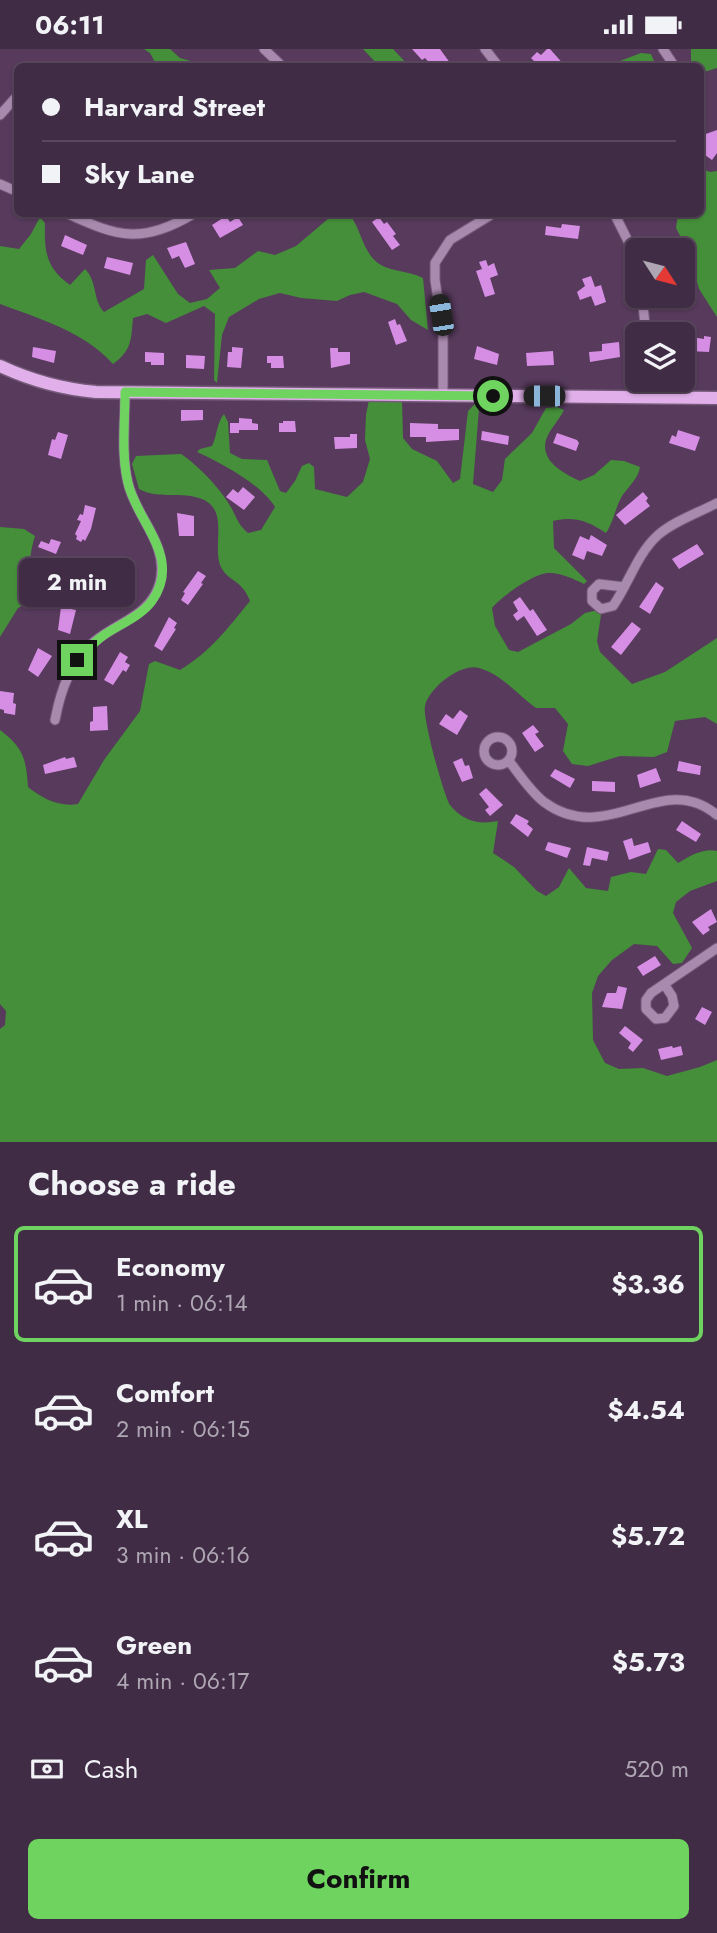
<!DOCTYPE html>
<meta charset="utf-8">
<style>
body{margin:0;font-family:Jost,sans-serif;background:#4c3850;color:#f1f3f6;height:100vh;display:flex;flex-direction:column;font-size:26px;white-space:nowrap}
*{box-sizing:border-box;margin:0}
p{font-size:23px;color:#aea7b3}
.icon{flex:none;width:38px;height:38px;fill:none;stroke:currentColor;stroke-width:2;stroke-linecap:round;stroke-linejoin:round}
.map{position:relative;height:1093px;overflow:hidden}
.drawer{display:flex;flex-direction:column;background:#412c45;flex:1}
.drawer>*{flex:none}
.top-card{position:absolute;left:14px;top:14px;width:690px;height:154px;border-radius:10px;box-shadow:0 2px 5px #0004,0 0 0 2px #5a485e;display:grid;align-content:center;height:154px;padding:0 28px;background:#412c45}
.needle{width:46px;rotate:126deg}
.tools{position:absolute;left:625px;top:189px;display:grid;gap:14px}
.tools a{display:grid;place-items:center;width:70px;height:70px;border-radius:10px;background:#412c45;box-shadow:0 2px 5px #0004,0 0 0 2px #5a485e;font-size:35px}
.end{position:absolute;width:32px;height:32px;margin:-16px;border:9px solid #6fd360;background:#111;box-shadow:0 0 0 4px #111}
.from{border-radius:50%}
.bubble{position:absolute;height:49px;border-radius:10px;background:#412c45;box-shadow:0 2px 5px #0004,0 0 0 2px #5a485e;font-size:23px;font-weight:700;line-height:49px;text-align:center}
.car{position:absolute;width:21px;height:42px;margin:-21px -10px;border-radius:9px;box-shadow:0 0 5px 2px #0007;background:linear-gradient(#222 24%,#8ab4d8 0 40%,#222 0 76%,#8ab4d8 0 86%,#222 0)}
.top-card b{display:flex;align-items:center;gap:24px;height:66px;font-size:26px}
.top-card b+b{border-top:2px solid #5a485e}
.top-card i{width:18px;height:18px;background:#f1f3f6}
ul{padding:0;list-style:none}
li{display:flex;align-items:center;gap:21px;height:116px;margin:0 14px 10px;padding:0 14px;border:4px solid transparent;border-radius:10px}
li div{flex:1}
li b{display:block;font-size:26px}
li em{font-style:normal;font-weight:700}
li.on{border-color:#6fd360}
li>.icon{width:63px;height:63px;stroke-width:1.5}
h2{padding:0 28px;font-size:32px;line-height:84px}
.pay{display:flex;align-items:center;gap:18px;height:77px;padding:0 28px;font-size:26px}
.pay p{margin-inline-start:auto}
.primary-button{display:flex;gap:14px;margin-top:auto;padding:14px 28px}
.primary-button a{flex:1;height:80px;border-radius:10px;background:#6fd360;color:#111;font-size:28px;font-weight:700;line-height:80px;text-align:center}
.status{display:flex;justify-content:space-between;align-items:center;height:49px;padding:0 35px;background:#412c45;direction:ltr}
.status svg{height:19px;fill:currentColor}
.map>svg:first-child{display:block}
.forest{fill:#458f3a}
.building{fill:#d68ee4}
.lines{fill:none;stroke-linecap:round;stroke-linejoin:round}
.street-casing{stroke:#745979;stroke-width:11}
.secondary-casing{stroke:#745979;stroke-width:15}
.street{stroke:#a98aaf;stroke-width:9}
.secondary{stroke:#e1b0ea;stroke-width:12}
.route{stroke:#6fd360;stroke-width:9}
</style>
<div class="status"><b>06:11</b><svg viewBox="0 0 49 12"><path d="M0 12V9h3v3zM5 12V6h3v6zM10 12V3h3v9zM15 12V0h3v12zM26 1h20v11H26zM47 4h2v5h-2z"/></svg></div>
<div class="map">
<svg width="717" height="1093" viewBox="0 0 717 1093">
<rect width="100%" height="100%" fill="#573a5c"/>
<path class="forest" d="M144 0H170L180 9 201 15 199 17H157L150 4Z
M363 0H393L409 17H379Z
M691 0H717V19L701 24 700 18 691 16Z
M641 4 651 5 654 12 649 17H607Z
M700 119 710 123 717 122V268L699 240 689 204 676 179 678 165 700 164Z
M335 164 349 165C362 180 362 205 381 216 393 223 410 222 423 229L428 281 411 271 397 255 364 243 350 246 337 252 301 249 280 244 259 250 229 268 222 286 217 334 214 331 215 265 204 257 166 274 147 265 133 269C131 291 132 301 113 315 83 282 40 270 0 255V197L19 200 31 185 40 168 45 174C44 202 46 219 70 236L85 220C98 233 92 250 104 263L144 240 146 211 153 206 178 245 190 254 207 250 220 239 209 221 235 219 258 202 275 206 296 197Z
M369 351H402L403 389 412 400 437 412 453 434 460 430 468 362 475 355 479 360 473 435 493 443 502 431 505 410 532 384 546 359 557 358 564 361C560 370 549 381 546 391 540 413 565 425 580 432L594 426 611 411 624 412 640 418C638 430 629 437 622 447 615 459 614 472 606 484 587 472 576 467 553 472L554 499 587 532 584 535C574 530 561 524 550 524 535 523 502 547 492 559L495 577 509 601 518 603 571 575 585 564 598 561 601 566 597 592 600 603 632 635 665 623 717 589V675L705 668 675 672 667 703 654 708 620 707 588 717 572 715 563 702 568 675 555 659H536C516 645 503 626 479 619 460 614 429 639 425 657 422 668 444 747 450 756 463 772 479 776 498 772L493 804 514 818 537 842 546 847 559 838 569 819 586 839 608 842 611 828 631 823 646 825 658 800 666 801 678 814C690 807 703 799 717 802V832L690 842 676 853 673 864 692 899 682 914 673 915 657 897 634 895 612 911 598 927 592 944 593 991 605 1014 619 1020 643 1019 667 1027 700 1018 717 1011V1093H0V980L5 976 6 962 0 955V681C24 699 26 710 28 738 43 750 59 758 78 755L104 711 140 662 149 615 155 612 180 621C210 603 228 579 250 552 242 531 230 533 222 520 210 500 231 462 202 450 182 442 159 451 139 440L132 415 136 407 181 405C199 417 223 442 233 462 238 472 239 476 248 484L261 481 275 458C261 435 221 414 197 403L200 400 212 397C217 387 217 373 224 365L228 373 230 404 242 410 267 411 280 442 286 444 295 432 302 417 309 414 314 418 315 440 347 448 363 433 370 410 365 391 366 366Z
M0 478 24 480 35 487C30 503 28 517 33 534L45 540 35 550 18 559 0 588Z"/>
<path class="building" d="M412 0H440L453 18H433L425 9 422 11Z
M547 0H550L566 18H540L531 9 537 3 541 6Z
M717 81V104L712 111 705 106 700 113V87Z
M226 167 230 173 238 168 243 176 220 189 212 176Z
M379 168 384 175 387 173 396 185 393 187 400 196 392 201 372 173Z
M562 175 580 177 578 190 545 186 546 177 561 179Z
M65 186 87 196 83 206 61 197Z
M186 193 195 215 185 219 179 207 172 210 167 199Z
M107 208 133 214 130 226 104 219Z
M486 211 488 217 494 214 498 226 490 229 495 245 485 248 476 222 482 220 479 213Z
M591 227 595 238 601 236 606 253 595 257 591 247 580 251 577 243 585 237 582 230Z
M395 270 397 276 400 275 407 292 396 296 388 273Z
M686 287 704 290V287L711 288 709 303 688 302 689 297 685 296Z
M619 293 620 308 590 313 589 303 602 302V295Z
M477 297 499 305 497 316 474 310Z
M33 298 56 302 54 314 32 308Z
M232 298 243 299 241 319 227 318 228 303H232Z
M330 299H338V303H350V315L331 319Z
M553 302 554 316 527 317 526 304Z
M145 303 164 304V316H151V313H145Z
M186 306 205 307 204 320 186 319Z
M267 307H283L284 319H271V314H267Z
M181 361H203V371L181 372Z
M239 369 252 370V374L258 375V381H239V384H230V374H239Z
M283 372H295L296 383H279V374H283Z
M410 374 438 375V380H459V391L426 393V388H410Z
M678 381 700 388 695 402 669 394 672 386 676 388Z
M482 382 509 387 508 396 481 391Z
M58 383 68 386 61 410 48 406 52 390 55 391Z
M557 384 577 391 579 394 576 402 553 394Z
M350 385H357V399L335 400 334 388H350Z
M243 438 255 448 244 461 226 448 233 440 238 444Z
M643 443 648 449 646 452 650 457 625 476 616 466Z
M85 456 96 459 91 480 85 492 83 490 81 493 76 490 77 487 75 485 81 472 77 471 80 465 83 466Z
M177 464 194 467V487H179Z
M591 486 607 496 602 507 587 502 584 511 572 506 580 487 589 491Z
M51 490 61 493 56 505 38 498 41 492 49 495Z
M697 495 704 505 679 520 672 510Z
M121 514 131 516 130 524H132L125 547 115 545Z
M198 522 206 527 201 534 203 535 188 556 181 551 185 544 183 543Z
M656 533 664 539 650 565 639 558Z
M520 548 530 562 533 560 547 581 537 587 524 567 517 572 513 566 518 562 513 553Z
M61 558 76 561 70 585 58 581Z
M169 568 177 574 174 579 176 580 162 602 154 597Z
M632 573 641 580 621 606 611 598Z
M38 599 52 607 38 628 28 621Z
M120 603 128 608 125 613 130 616 126 623 123 621 113 636 104 631Z
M0 642 14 644 13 654 16 655 15 666 4 664V661L0 660Z
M107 657 108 681 90 682V673L93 672V658Z
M460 661 468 667 457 686 439 675 446 665 453 670Z
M533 676 539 683 535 685 544 697 535 703 522 684Z
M65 708 66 710 74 708 77 718 45 725 43 716Z
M462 709 465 717 469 716 473 729 462 733 453 713Z
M679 712 701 717 700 726 677 722Z
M656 719 661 732 640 739 637 726Z
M555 720 575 730 570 739 550 727Z
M592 732 615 733V743L592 742Z
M486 739 503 756 490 767 485 761 489 758 479 745Z
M516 765 529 772 527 775 533 780 528 788 510 774Z
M682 772 701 785 696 793 676 781Z
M632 789 634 797 648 793 651 803 629 811 623 792Z
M548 793 571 799 567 809 545 801Z
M587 798 609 803 607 812 592 809 590 817 583 816Z
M711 860 717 873 708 878 710 881 703 886 692 873Z
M655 907 661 916 643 927 637 918Z
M618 937 627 939 622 960 602 958 607 944H616Z
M702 958 712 963 705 976 695 970Z
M625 977 643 991 633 1003 628 999 631 994 619 984Z
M672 997 673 999 681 997 683 1006 661 1011 658 1000Z"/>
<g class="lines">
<defs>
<path id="street" d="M264 0 283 18
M485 0 499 18
M663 0 675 18
M0 66 18 46
M0 135 18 143
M66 164C120 189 142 195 195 164
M614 164 632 200 637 220
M642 247 646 285
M443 346V284L435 231V214L450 191 494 164
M645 348V331
M624 538 599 535 592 542V552L601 560 613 557C629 534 637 505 658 486 674 472 698 464 717 454
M55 671C61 640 70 614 95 592 118 573 152 566 160 533 169 494 136 469 128 434 121 405 125 373 125 343
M484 702a14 14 0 1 1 28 0a14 14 0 1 1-28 0Z
M509 712C520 726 530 742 544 753 608 800 661 719 717 766
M664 935 672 947 674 957 665 969 656 970 646 960V951L651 944 717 899"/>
<path id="secondary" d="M0 317C32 332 61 340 96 343L717 349"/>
</defs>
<use href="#street" class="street-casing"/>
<use href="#secondary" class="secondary-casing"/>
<use href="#street" class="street"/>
<use href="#secondary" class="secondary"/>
</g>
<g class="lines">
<path class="route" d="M77 611C86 602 94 593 104 586 120 575 140 568 152 552 183 508 137 474 128 434 121 405 125 373 125 343L493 347"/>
</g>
</svg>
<div class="tools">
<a><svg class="needle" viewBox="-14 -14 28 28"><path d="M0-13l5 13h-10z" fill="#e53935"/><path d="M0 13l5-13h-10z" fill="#aea7b3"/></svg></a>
<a><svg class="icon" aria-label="layers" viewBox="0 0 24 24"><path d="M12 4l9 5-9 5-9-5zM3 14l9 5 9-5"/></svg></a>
</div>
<i class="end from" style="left:493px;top:347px"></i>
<i class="end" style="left:77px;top:611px"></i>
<div class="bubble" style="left:19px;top:509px;width:116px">2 min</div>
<i class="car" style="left:441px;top:266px;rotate:351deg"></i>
<i class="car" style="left:544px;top:347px;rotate:270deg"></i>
<div class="top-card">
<b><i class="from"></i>Harvard Street</b>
<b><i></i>Sky Lane</b>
</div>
</div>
<section class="drawer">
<h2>Choose a ride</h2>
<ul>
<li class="on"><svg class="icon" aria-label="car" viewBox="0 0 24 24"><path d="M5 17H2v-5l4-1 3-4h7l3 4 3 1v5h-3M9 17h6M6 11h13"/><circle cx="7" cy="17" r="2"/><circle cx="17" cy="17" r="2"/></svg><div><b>Economy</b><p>1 min · 06:14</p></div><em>$3.36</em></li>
<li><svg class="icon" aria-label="car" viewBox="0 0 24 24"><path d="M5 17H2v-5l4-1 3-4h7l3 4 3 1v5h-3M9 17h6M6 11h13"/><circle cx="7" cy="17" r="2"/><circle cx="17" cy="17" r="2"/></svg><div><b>Comfort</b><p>2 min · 06:15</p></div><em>$4.54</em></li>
<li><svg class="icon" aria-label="car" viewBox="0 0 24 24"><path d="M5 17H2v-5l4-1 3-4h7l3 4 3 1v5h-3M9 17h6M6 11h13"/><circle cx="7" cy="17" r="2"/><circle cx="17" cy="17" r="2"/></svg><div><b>XL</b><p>3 min · 06:16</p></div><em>$5.72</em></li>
<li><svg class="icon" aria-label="car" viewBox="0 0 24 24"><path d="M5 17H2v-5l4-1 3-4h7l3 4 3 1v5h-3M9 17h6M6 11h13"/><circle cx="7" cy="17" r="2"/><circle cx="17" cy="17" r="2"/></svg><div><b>Green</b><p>4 min · 06:17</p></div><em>$5.73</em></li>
</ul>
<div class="pay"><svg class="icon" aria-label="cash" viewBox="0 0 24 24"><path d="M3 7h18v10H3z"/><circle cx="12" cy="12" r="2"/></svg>Cash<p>520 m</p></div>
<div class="primary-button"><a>Confirm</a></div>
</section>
